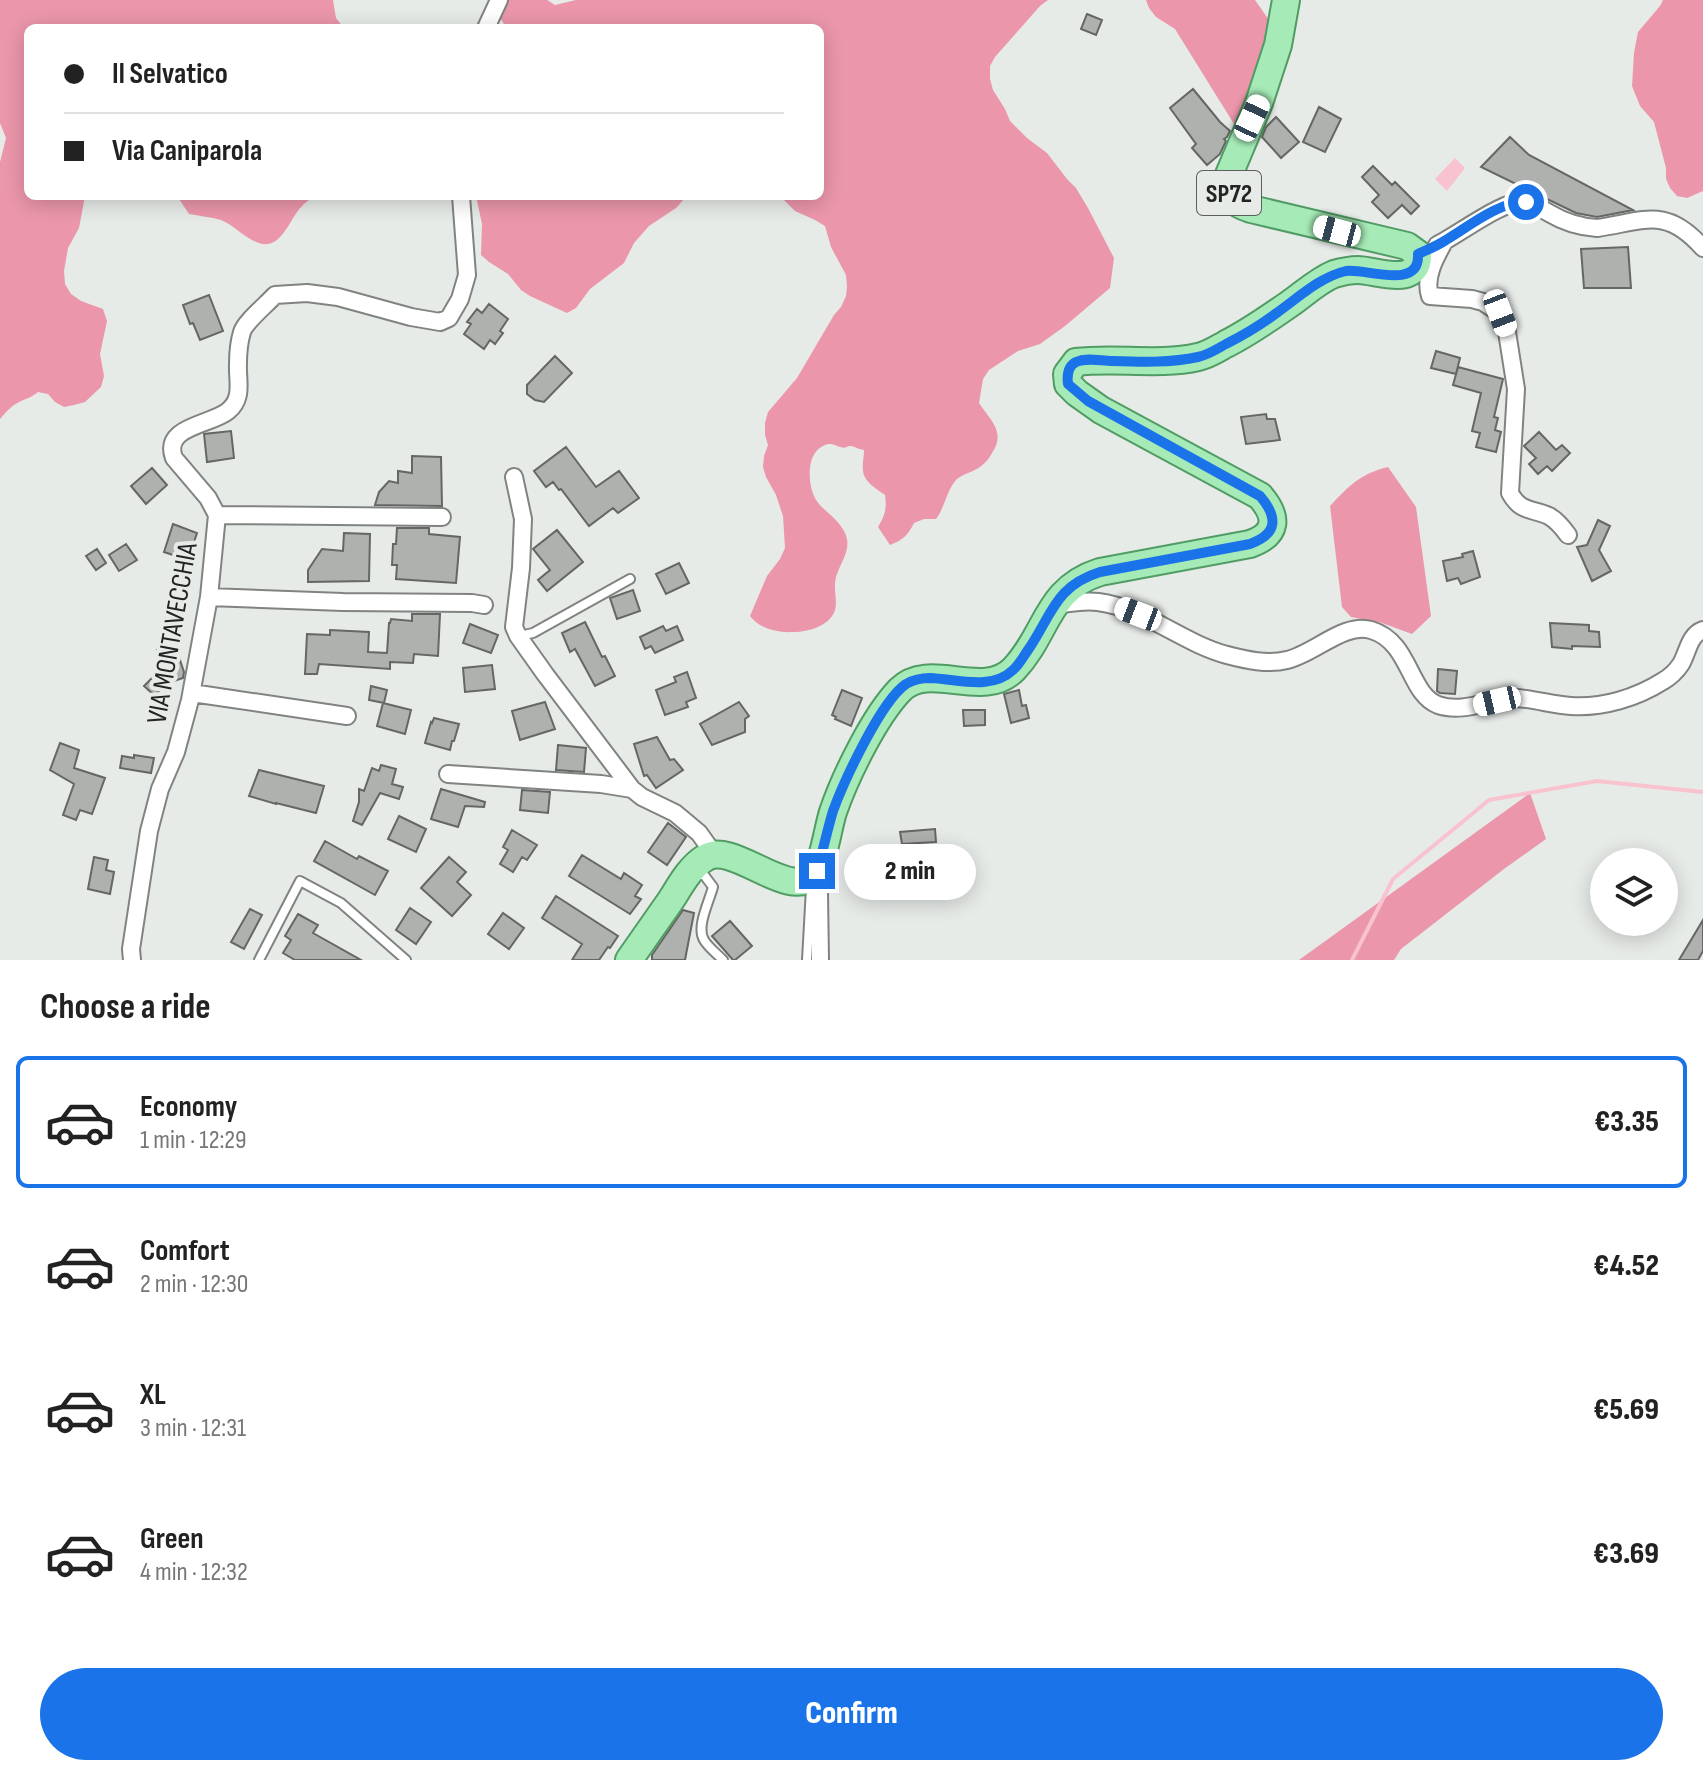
<!DOCTYPE html>
<meta charset="utf-8">
<style>
body{margin:0;font-family:"Sofia Sans Condensed",sans-serif;background:#f2f2f2;color:#222;height:100vh;display:flex;flex-direction:column;font-size:30px;white-space:nowrap}
*{box-sizing:border-box;margin:0}
p{font-size:26px;color:#767676}
.icon{flex:none;width:44px;height:44px;fill:none;stroke:currentColor;stroke-width:2;stroke-linecap:round;stroke-linejoin:round}
.map{position:relative;height:960px;overflow:hidden}
.drawer{display:flex;flex-direction:column;background:#fff;flex:1}
.drawer>*{flex:none}
.hud{position:absolute;left:24px;top:24px;width:800px;height:176px;border-radius:12px;box-shadow:0 4px 20px #0003;display:grid;align-content:center;height:176px;padding:0 40px;background:#fff}
.controls{position:absolute;left:1590px;top:848px;display:grid;gap:16px}
.controls a{display:grid;place-items:center;width:88px;height:88px;border-radius:50%;background:#fff;box-shadow:0 4px 20px #0003;font-size:40px}
.end{position:absolute;width:36px;height:36px;margin:-18px;border:10px solid #1a73e8;background:#fff;box-shadow:0 0 0 4px #fff}
.from{border-radius:50%}
.bubble{position:absolute;height:56px;border-radius:28px;background:#fff;box-shadow:0 4px 20px #0003;font-size:26px;font-weight:800;line-height:56px;text-align:center}
.car{position:absolute;width:24px;height:48px;margin:-24px -12px;border-radius:10px;box-shadow:0 0 6px 2px #0007;background:linear-gradient(#fff 24%,#345 0 40%,#fff 0 76%,#345 0 86%,#fff 0)}
.hud b{display:flex;align-items:center;gap:28px;height:76px;font-size:30px}
.hud b+b{border-top:2px solid #e0e0e0}
.hud i{width:20px;height:20px;background:#222}
ul{padding:0;list-style:none}
li{display:flex;align-items:center;gap:24px;height:132px;margin:0 16px 12px;padding:0 24px;border:4px solid transparent;border-radius:12px}
li div{flex:1}
li b{display:block;font-size:30px}
li em{font-style:normal;font-weight:800}
li.selected{border-color:#1a73e8}
li>.icon{width:72px;height:72px;stroke-width:1.5}
h2{padding:0 40px;font-size:36px;line-height:96px}
.button{display:flex;gap:16px;margin-top:auto;padding:16px 40px}
.button a{flex:1;height:92px;border-radius:48px;background:#1a73e8;color:#fff;font-size:32px;font-weight:800;line-height:92px;text-align:center}
.map>svg:first-child{display:block}
.forest{fill:#eb96ab}
.water{fill:#f8c2ce}
.lines{fill:none;stroke-linecap:round;stroke-linejoin:round}
.stream{stroke:#f8c2ce;stroke-width:4}
.building{fill:#aeb1ae;stroke:#646764;stroke-width:2}
.lane-casing{stroke:#808380;stroke-width:12}
.street-casing{stroke:#808380;stroke-width:20}
.primary-casing{stroke:#519c64;stroke-width:30}
.lane{stroke:#fff;stroke-width:8}
.street{stroke:#fff;stroke-width:16}
.primary{stroke:#a6ebb7;stroke-width:26}
.route{stroke:#1a73e8;stroke-width:10}
.labels{text-anchor:middle;stroke-width:8;stroke-linejoin:round;paint-order:stroke}
.shield{fill:#e7ebe8;stroke:#5d5f5d;stroke-width:2}
.shield-label{font-size:26px;font-weight:bold;fill:#222322}
.street-label{font-size:28px;fill:#222322;stroke:#e7ebe8}
</style>
<div class="map">
<svg width="1703" height="960" viewBox="0 0 1703 960">
<rect width="100%" height="100%" fill="#e7ebe8"/>
<path class="forest" d="M0 0H333L336 18 344 28H28V196H85L79 228 68 248 64 271 65 284 71 294 81 301 103 309 107 321 100 354 104 376 101 387 85 402 74 405 64 407 55 402 48 394 38 392C32 397 28 398 21 401 12 405 6 412 0 419V162L6 138 0 123Z
M505 0H547L555 5 576 0H1048L1040 6 995 57 990 66V79L993 90 1005 109 1010 121 1027 138 1047 153 1067 179 1076 188 1088 208 1114 258 1110 288 1065 326 1040 344 1018 351 989 370 983 379 979 403C991 421 1006 432 992 453 989 459 985 463 980 467 973 472 963 474 957 479 947 489 945 507 936 519H924L914 523C908 535 903 540 890 545L878 527C885 516 887 508 885 495 877 489 864 482 863 471 862 464 864 457 864 450 862 450 854 447 852 446 843 446 849 449 840 447 834 445 830 442 823 446 806 454 808 482 814 496 819 509 838 517 845 533 852 548 842 560 837 574 832 587 838 599 835 610 830 626 808 632 794 632 777 633 760 629 750 616L767 576 780 559 785 548 783 516 776 495 766 477 763 467 764 456 768 445 765 435V423L768 412 797 378 834 315 841 307 846 296 847 286 846 275 831 247 825 226 815 220 795 211 780 196H820V28H517L504 24 498 15Z
M1146 0H1255L1269 20V31L1241 114 1234 124 1175 29 1156 17 1149 8Z
M1663 0H1703V191L1687 198 1677 196 1670 188 1666 179V168L1654 122 1640 106 1632 86 1634 53 1638 32 1660 6Z
M177 196H319C298 201 294 221 281 236 261 259 240 227 221 220 211 217 199 216 189 214Z
M476 196H687L676 208 649 226 634 243 624 263 590 289 576 308 567 313 530 296 521 290 508 274 489 262 481 255 482 224Z
M1388 467 1416 507 1431 616 1412 634 1382 623 1351 617 1342 607 1330 506C1350 485 1360 474 1388 467Z
M1530 793 1546 839 1504 869 1401 949 1394 960H1299Z"/>
<path class="water" d="M1455 158 1465 168 1447 191 1435 179Z"/>
<g class="lines">
<path class="stream" d="M1352 960 1393 879 1489 800 1597 781 1703 792"/>
</g>
<path class="building" d="M1087 14 1102 20 1096 35 1081 29Z
M1193 89 1220 122 1230 131 1227 137 1224 139 1226 141 1220 154 1207 165 1192 148 1196 144 1170 108Z
M1319 107 1341 119 1325 152 1303 142Z
M1276 117 1299 142 1281 158 1262 137 1266 127Z
M1510 137 1529 155 1633 210 1597 217 1576 213 1481 167Z
M1373 166 1392 185 1395 182 1419 206 1411 214 1402 205 1388 218 1372 202 1379 195 1362 177Z
M1628 247 1631 288H1584L1581 249Z
M209 295 223 331 200 340 193 323 190 324 183 305Z
M489 304 508 319 500 331 503 333 495 344 490 340 484 349 464 334 471 324 467 322 477 309 482 313Z
M1436 351 1460 358 1456 374 1431 368Z
M555 356 572 373 544 402 535 400 527 394V385Z
M1458 367 1503 379 1494 417 1498 418 1495 430 1501 432 1496 452 1476 447 1480 433 1472 431 1481 393 1453 385Z
M1266 414 1267 419H1275L1280 440 1246 444 1241 417Z
M231 431 234 458 207 462 204 434Z
M1539 432 1556 450 1562 445 1570 453 1552 471 1547 466 1538 474 1529 464 1536 458 1524 446Z
M566 447 596 487 619 471 639 498 618 513 613 508 589 526 561 489 559 490 553 482 546 487 534 471Z
M412 456 441 457 442 506 375 505 379 492 389 481 398 483V471L412 473Z
M152 468 167 485 146 504 131 486Z
M1598 520 1610 526 1599 550 1611 571 1592 581 1577 547 1587 545Z
M173 524 197 533 188 560 164 552Z
M397 528H429V534L460 537 456 583 396 579 397 565H392L393 544H396Z
M557 530 583 562 547 591 538 580 550 570 533 549Z
M344 533 370 534 369 581 308 582V570L322 549 343 551Z
M126 544 137 560 119 571 109 555Z
M97 549 106 563 96 570 86 556Z
M1473 551 1480 577 1461 584 1458 578 1447 581 1443 561 1463 557 1462 554Z
M679 563 689 583 666 594 656 574Z
M633 590 640 611 617 619 610 598Z
M412 614H440L438 656 414 654 413 663 390 662V669L319 664 317 674H305L307 634 330 635V630L369 632 368 652 387 653 389 623H390L391 619 412 621Z
M585 622 602 657 605 656 615 676 595 686 575 649 570 652 562 633Z
M1550 623 1589 625V631L1599 632 1600 647 1572 646V649L1552 647Z
M470 624 498 635 491 653 463 643Z
M663 626 666 631 677 626 683 640 655 653 651 646 645 649 640 637Z
M173 639 184 672 183 678 165 684 155 696 144 686 161 669 157 650Z
M492 665 495 689 465 692 463 668Z
M1438 669 1457 671 1455 694 1440 693 1437 691Z
M687 672 696 698 686 702 688 707 665 715 656 690 676 682 674 677Z
M371 686 387 690 384 703 369 700Z
M842 690 862 698 851 726 835 719 836 717 832 715Z
M1019 690 1022 706 1026 705 1029 718 1011 723 1004 694Z
M545 702 555 729 520 740 512 711Z
M739 702 749 716 745 719V732L712 745 700 724Z
M383 703 411 710 405 734 377 726Z
M963 710H985V725L964 726Z
M434 718 459 724 454 741H452L450 750 425 743 431 722 432 723Z
M657 737 670 760 674 759 683 770 656 788 647 775 644 776 634 744Z
M60 743 79 750 74 768 105 778 92 814 80 810 76 820 63 815 74 784 50 770Z
M558 745 586 748 584 772 556 770Z
M134 755 154 758 151 773 120 768 122 756 134 758Z
M381 765 396 769 392 784 403 787 399 799 380 793 362 825 353 821 359 802V789L364 791 372 768 379 771Z
M259 770 324 786 316 813 276 803V804L249 796Z
M441 789 485 802 484 807 465 806 458 827 431 819Z
M522 790 550 792 548 813 520 810Z
M399 816 426 829 416 852 388 839Z
M668 823 686 837 667 865 648 852Z
M935 829 936 842 902 844 900 832Z
M512 830 537 845 527 860 522 857 513 872 500 864 508 850 503 847Z
M325 841 357 859 359 856 388 871 375 895 314 861Z
M950 850 954 884 941 886 937 851Z
M582 855 621 879 624 873 642 885 635 896 641 899 630 914 569 876Z
M94 857 108 860 106 870 114 872 110 894 88 889Z
M449 857 466 872 457 882 471 895 452 916 421 888Z
M556 896 618 936 610 948 608 947 599 960H572L582 944 542 918Z
M410 908 431 922 416 944 396 930Z
M250 909 262 915 244 949 231 942Z
M683 910 694 913 685 960H652V955Z
M503 913 524 928 509 949 488 934Z
M298 914 318 925 313 933 361 960H295L283 953 291 940 285 936Z
M1703 920V951L1698 960H1679Z
M730 921 752 946 735 960H733L712 936Z"/>
<g class="lines">
<defs>
<path id="lane" d="M519 636 533 633 630 579
M694 878 699 875H704L713 887C709 902 696 927 704 940 708 947 717 954 723 960
M259 960 300 881 341 903 406 960
M807 960 811 888 809 886"/>
<path id="street" d="M486 28 499 0
M1444 242C1435 258 1424 278 1430 296L1472 299 1483 302 1500 313 1507 332 1516 389 1510 493C1521 513 1532 508 1549 516 1556 520 1563 528 1568 535
M1437 245C1457 236 1506 197 1527 202 1535 204 1542 209 1549 213 1564 222 1580 227 1597 228 1645 221 1666 206 1703 248
M514 477 523 519 521 568 514 627 518 636 545 674 632 789
M217 515 442 517
M209 597 343 602 472 603 484 605
M1056 605C1069 603 1084 600 1098 602 1145 608 1182 643 1227 655 1246 660 1268 665 1287 660 1314 654 1344 622 1371 630 1411 642 1408 693 1438 705 1465 714 1490 698 1516 698 1535 699 1553 705 1571 706 1603 708 1636 698 1663 681 1670 677 1677 670 1681 664 1688 652 1689 635 1703 630
M192 693 347 716
M448 774 601 784 632 789 642 797 675 813 699 833 714 854
M813 876 819 893 820 960
M132 960 131 949 149 831 160 789 176 752 190 700 209 597 217 515 208 498 174 458C162 426 211 425 228 411 244 398 237 380 238 364 238 354 239 342 242 332 245 322 267 304 275 295L307 293 338 297 411 317 440 322 449 318 460 299 467 275 461 196"/>
<path id="primary" d="M629 960C643 940 657 920 671 900 680 886 690 867 705 858 732 840 787 900 813 876 823 866 828 827 833 812 845 777 874 717 900 690 929 660 983 701 1014 669 1048 633 1046 589 1100 572L1250 544C1278 534 1278 517 1260 496L1101 410 1077 393 1068 384 1067 374 1076 362C1116 357 1158 366 1198 357 1208 355 1217 349 1226 344 1248 333 1268 319 1288 305 1303 295 1317 281 1334 274 1341 272 1351 270 1358 270 1376 270 1419 289 1418 254L1407 246 1251 209C1234 204 1225 195 1228 177L1259 103 1278 45 1286 0"/>
</defs>
<use href="#lane" class="lane-casing"/>
<use href="#street" class="street-casing"/>
<use href="#primary" class="primary-casing"/>
<use href="#lane" class="lane"/>
<use href="#street" class="street"/>
<use href="#primary" class="primary"/>
</g>
<g class="lines">
<path class="route" d="M817 871C823 851 827 831 833 811 844 781 881 701 906 684 913 680 922 678 930 678 957 679 991 691 1013 670 1019 665 1023 657 1028 650 1052 615 1055 586 1100 572L1250 544C1278 534 1278 517 1260 496L1088 401 1068 384C1067 376 1068 366 1076 362 1087 357 1101 361 1112 361 1140 362 1171 363 1198 357 1208 355 1217 349 1226 344 1244 335 1262 324 1278 312 1299 297 1320 277 1346 271 1366 268 1420 291 1418 254 1427 250 1437 246 1446 240 1468 227 1500 201 1526 202"/>
</g>
<g class="labels">
<rect class="shield" x="1197" y="171" width="64" height="44" rx="6"/>
<g class="shield-label">
<text x="1229" y="202">SP72</text>
</g>
<g class="street-label">
<text transform="translate(171 633) rotate(-80)" y="10">VIA MONTAVECCHIA</text>
</g>
</g>
</svg>
<div class="controls">
<a><svg class="icon" aria-label="layers" viewBox="0 0 24 24"><path d="M12 4l9 5-9 5-9-5zM3 14l9 5 9-5"/></svg></a>
</div>
<i class="end from" style="left:1526px;top:202px"></i>
<i class="end" style="left:817px;top:871px"></i>
<div class="bubble" style="left:844px;top:844px;width:132px">2 min</div>
<i class="car" style="left:1252px;top:118px;rotate:25deg"></i>
<i class="car" style="left:1337px;top:231px;rotate:285deg"></i>
<i class="car" style="left:1500px;top:313px;rotate:159deg"></i>
<i class="car" style="left:1138px;top:614px;rotate:291deg"></i>
<i class="car" style="left:1497px;top:701px;rotate:257deg"></i>
<div class="hud">
<b><i class="from"></i>Il Selvatico</b>
<b><i></i>Via Caniparola</b>
</div>
</div>
<section class="drawer">
<h2>Choose a ride</h2>
<ul>
<li class="selected"><svg class="icon" aria-label="car" viewBox="0 0 24 24"><path d="M5 17H2v-5l4-1 3-4h7l3 4 3 1v5h-3M9 17h6M6 11h13"/><circle cx="7" cy="17" r="2"/><circle cx="17" cy="17" r="2"/></svg><div><b>Economy</b><p>1 min · 12:29</p></div><em>€3.35</em></li>
<li><svg class="icon" aria-label="car" viewBox="0 0 24 24"><path d="M5 17H2v-5l4-1 3-4h7l3 4 3 1v5h-3M9 17h6M6 11h13"/><circle cx="7" cy="17" r="2"/><circle cx="17" cy="17" r="2"/></svg><div><b>Comfort</b><p>2 min · 12:30</p></div><em>€4.52</em></li>
<li><svg class="icon" aria-label="car" viewBox="0 0 24 24"><path d="M5 17H2v-5l4-1 3-4h7l3 4 3 1v5h-3M9 17h6M6 11h13"/><circle cx="7" cy="17" r="2"/><circle cx="17" cy="17" r="2"/></svg><div><b>XL</b><p>3 min · 12:31</p></div><em>€5.69</em></li>
<li><svg class="icon" aria-label="car" viewBox="0 0 24 24"><path d="M5 17H2v-5l4-1 3-4h7l3 4 3 1v5h-3M9 17h6M6 11h13"/><circle cx="7" cy="17" r="2"/><circle cx="17" cy="17" r="2"/></svg><div><b>Green</b><p>4 min · 12:32</p></div><em>€3.69</em></li>
</ul>
<div class="button"><a>Confirm</a></div>
</section>
